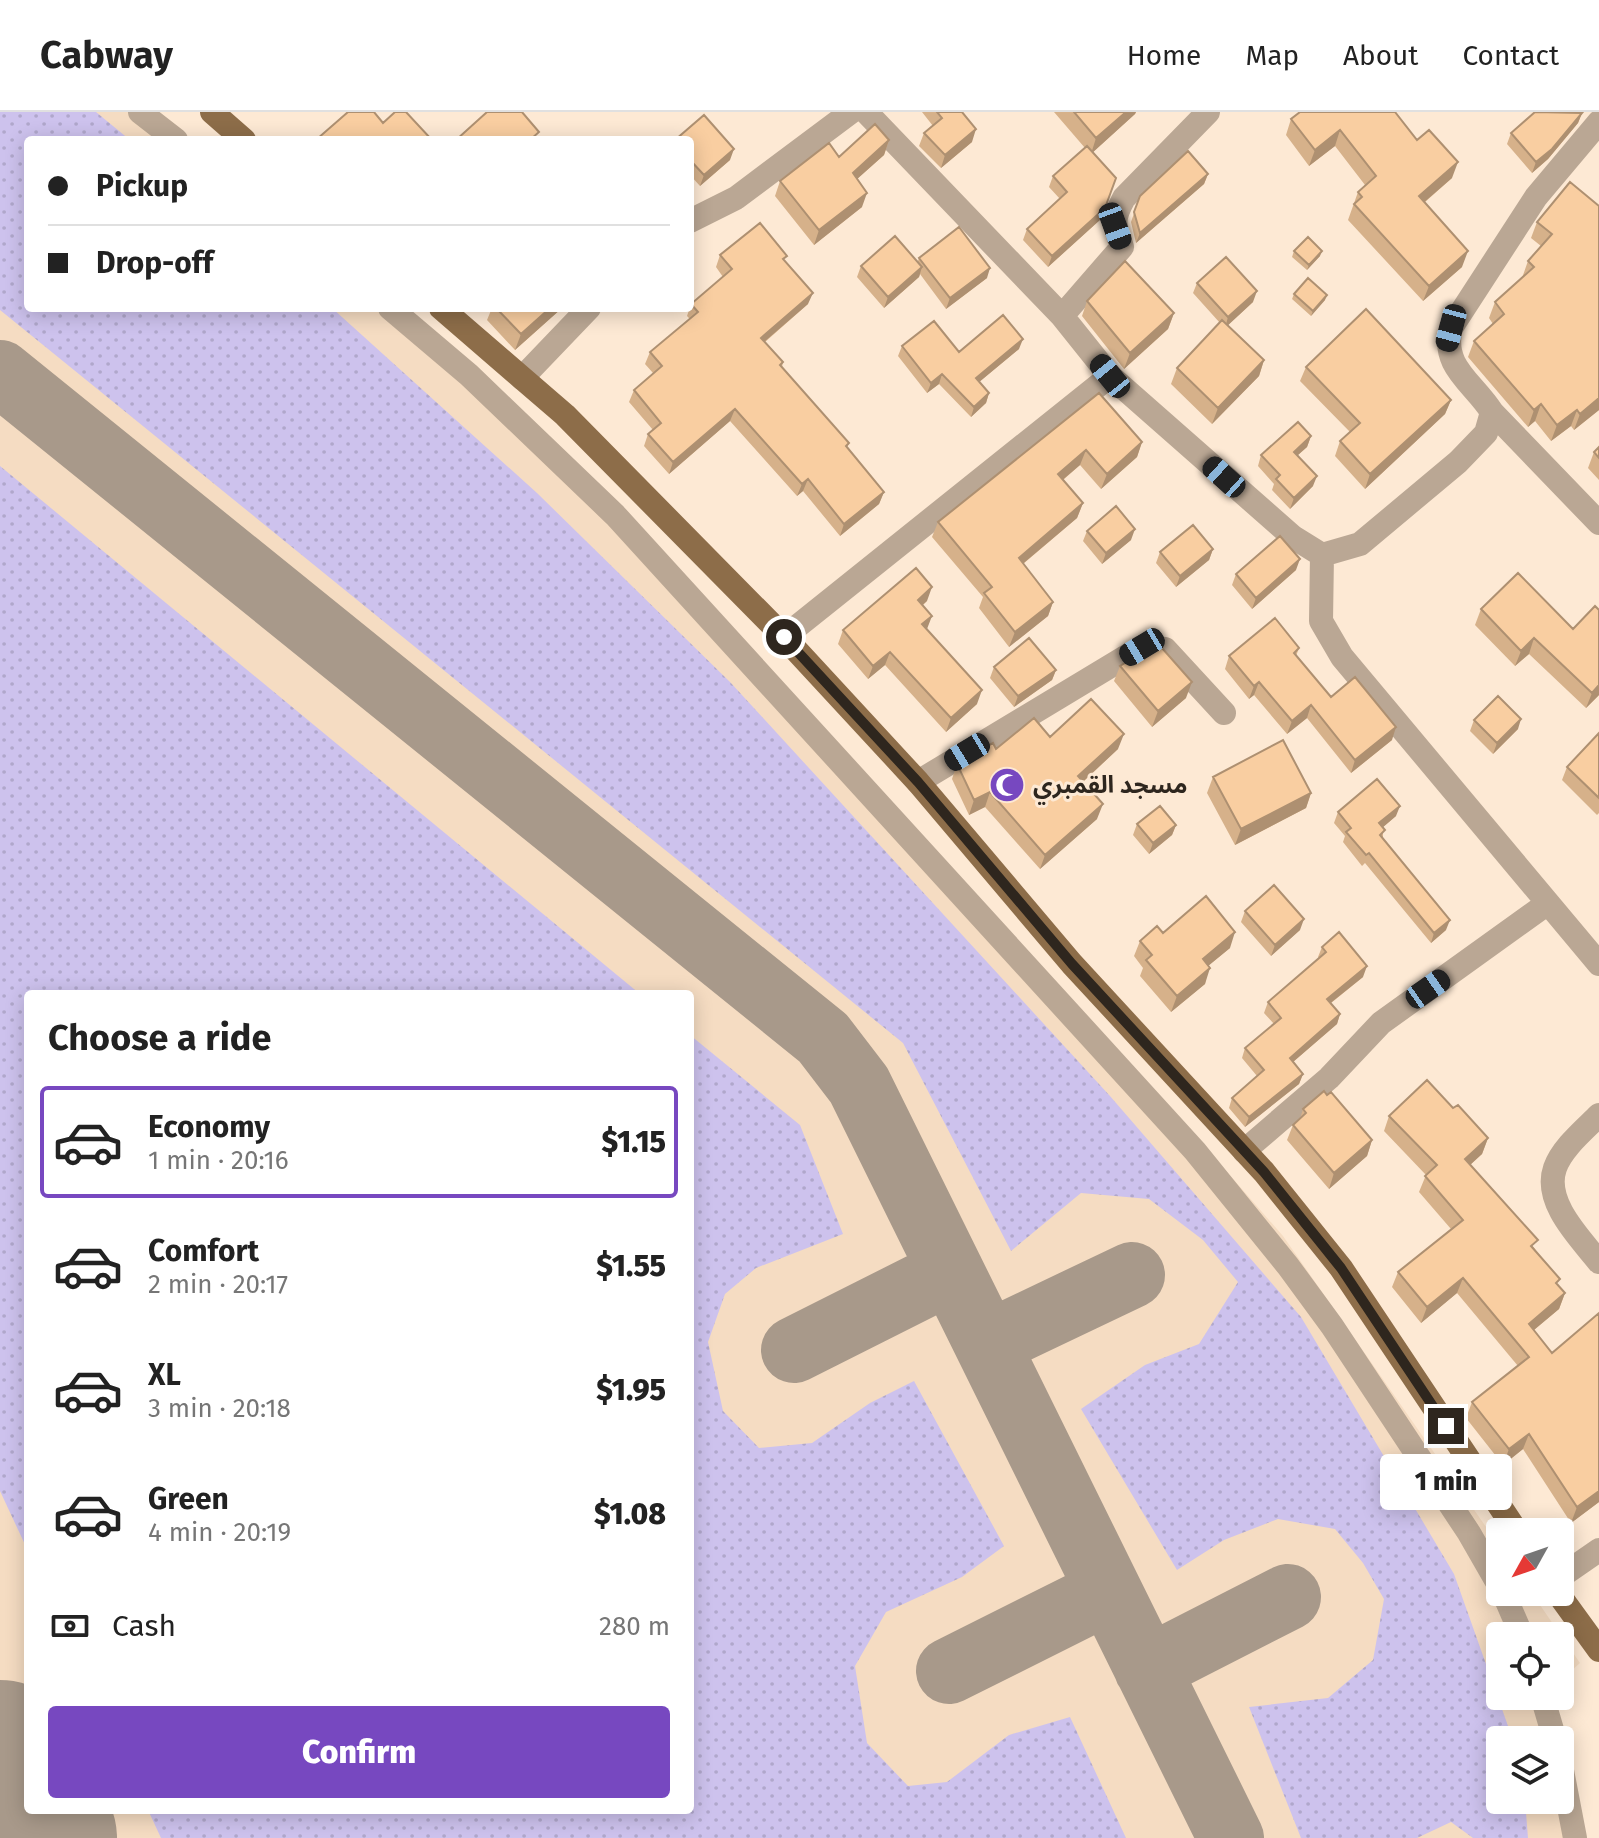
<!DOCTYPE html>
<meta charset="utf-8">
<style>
body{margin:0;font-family:"Fira Sans","Noto Sans Arabic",sans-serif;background:#f6f6f6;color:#222;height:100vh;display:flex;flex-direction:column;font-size:30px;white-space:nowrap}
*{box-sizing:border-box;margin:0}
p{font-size:26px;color:#767676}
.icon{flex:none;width:44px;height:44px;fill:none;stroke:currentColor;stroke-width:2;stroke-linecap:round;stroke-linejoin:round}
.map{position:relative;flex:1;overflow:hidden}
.panel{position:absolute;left:24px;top:878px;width:670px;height:824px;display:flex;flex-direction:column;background:#fff;border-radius:8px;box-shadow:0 4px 20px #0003}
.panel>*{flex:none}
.top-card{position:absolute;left:24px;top:24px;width:670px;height:176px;border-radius:8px;box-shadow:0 4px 20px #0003;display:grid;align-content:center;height:176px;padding:0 24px;background:#fff}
.needle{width:52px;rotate:230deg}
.fabs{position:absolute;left:1486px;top:1406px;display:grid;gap:16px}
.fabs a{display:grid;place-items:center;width:88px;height:88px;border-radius:8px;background:#fff;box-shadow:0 4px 20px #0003;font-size:40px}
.end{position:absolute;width:36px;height:36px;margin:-18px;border:10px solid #2e261e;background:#fff;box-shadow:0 0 0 4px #fff}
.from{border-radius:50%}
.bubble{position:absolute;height:56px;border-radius:8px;background:#fff;box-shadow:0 4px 20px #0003;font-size:26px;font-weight:800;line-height:56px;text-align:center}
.car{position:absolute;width:24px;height:48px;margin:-24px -12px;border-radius:10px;box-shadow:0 0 6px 2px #0007;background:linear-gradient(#222 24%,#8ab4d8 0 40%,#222 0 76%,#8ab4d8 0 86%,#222 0)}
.top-card b{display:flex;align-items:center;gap:28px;height:76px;font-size:30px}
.top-card b+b{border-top:2px solid #e0e0e0}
.top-card i{width:20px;height:20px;background:#222}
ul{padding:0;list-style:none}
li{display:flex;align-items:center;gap:24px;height:112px;margin:0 16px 12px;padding:0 8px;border:4px solid transparent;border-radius:8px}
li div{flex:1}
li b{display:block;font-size:30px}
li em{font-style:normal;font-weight:800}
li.on{border-color:#7748c0}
li>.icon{width:72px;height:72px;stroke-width:1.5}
h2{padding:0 24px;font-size:36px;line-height:96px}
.pay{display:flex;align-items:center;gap:20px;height:88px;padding:0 24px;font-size:30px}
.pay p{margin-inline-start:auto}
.action{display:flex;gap:16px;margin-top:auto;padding:16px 24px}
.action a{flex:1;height:92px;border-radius:8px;background:#7748c0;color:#fff;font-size:32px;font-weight:800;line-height:92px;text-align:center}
header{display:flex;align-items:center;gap:48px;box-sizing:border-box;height:112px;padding:0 40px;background:#fff;border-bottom:2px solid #e0e0e0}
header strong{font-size:38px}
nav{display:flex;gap:44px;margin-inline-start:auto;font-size:28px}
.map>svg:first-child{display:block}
.built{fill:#f5dcc2;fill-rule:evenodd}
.grass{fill:url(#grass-dots)}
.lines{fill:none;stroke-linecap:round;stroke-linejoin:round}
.taxiway{stroke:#a8998a;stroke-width:66}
.runway{stroke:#a8998a;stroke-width:166}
.minor{stroke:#baa794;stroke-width:24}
.major{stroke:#8d6d49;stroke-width:24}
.wall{fill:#d6b18a}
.shaded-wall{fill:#ae9071}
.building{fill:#f9cea1;stroke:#ae9071;stroke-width:2}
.route{stroke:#2e261e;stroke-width:10}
.labels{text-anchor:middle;stroke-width:6;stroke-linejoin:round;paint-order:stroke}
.poi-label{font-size:24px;font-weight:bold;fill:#2e261e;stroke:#fde9d4;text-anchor:start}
</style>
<header>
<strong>Cabway</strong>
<nav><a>Home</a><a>Map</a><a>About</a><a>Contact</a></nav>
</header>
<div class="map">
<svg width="1599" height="1726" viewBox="0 0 1599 1726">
<defs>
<pattern id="grass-dots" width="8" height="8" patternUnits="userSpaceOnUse" patternTransform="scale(2)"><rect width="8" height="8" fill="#cdc2ed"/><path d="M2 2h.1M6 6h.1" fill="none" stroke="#b0a7cb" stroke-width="1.8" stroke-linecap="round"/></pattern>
</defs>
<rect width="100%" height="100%" fill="#fde9d4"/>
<path class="built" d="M0 0H155L191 28H28V196H401L836 631 1228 1061 1283 1124 1500 1435V1480H1531L1580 1551 1560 1569V1524H1500V1584H1545L1559 1628H1500V1688H1560L1582 1726H0ZM28 882H690V1698H28Z"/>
<path class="grass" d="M0 0H96L130 28H28V196H332L537 381 730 570 1110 984 1301 1205 1454 1462 1513 1628H1500V1688H1525L1528 1726H1473L1451 1710 1417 1726H1301L1249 1595 1328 1586 1373 1548 1384 1487 1363 1451 1335 1417 1278 1407 1224 1428 1177 1458 1081 1297 1145 1253 1199 1232 1238 1170 1203 1128 1149 1087 1081 1081 1011 1139 903 931 0 198Z
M0 354 640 882H28V1439L0 1379Z
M690 923 800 1013 843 1122 756 1156 725 1182 708 1230 723 1299 759 1336 812 1331 870 1291 914 1269 1004 1434 962 1465 886 1500 855 1554 867 1631 908 1674 947 1670 1009 1623 1070 1605 1126 1726H161L148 1698H690Z"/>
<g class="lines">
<path class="taxiway" d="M0 261 823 926 859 973 1231 1726
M987 1232 1132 1163
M794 1238 951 1159
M1147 1557 1288 1485
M949 1559 1109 1479"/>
<path class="runway" d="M0 1651 34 1726"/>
<path class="minor" d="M140 0 176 28
M866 0 1062 204 1110 264 1293 425 1322 443 1360 432 1458 350 1486 321 1492 300C1473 270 1441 255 1451 216L1536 85 1599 10
M690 109 736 86 851 0
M390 196 469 263 615 403 1195 1039 1288 1154 1332 1214 1469 1421 1500 1475
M1062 204 1122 135C1114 112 1112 108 1124 86L1208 0
M522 266 589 196
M1492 300 1599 411
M1322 443 1321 509 1342 545 1599 852
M784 525 1110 264
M918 670 1142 535 1165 537 1224 601
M1599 1003C1584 1018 1562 1036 1555 1056 1543 1090 1580 1126 1599 1150
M1244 1039 1329 966 1381 911 1548 791
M1560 1465 1599 1438
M1503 1480 1522 1524
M1542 1584 1555 1628
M1560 1648 1575 1726"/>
<path class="major" d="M212 0 244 28
M441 196 565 303 784 525 918 670 1072 852 1264 1060 1341 1156 1517 1420
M1557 1480 1599 1538"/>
</g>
<path class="wall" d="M922 0H962L972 30 941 56 919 34 924 21 933 14Z
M1054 0H1136L1135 2 1093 40 1101 107 1048 155 1023 128 1027 117 1060 87 1049 75 1053 64 1085 36Z
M1582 1 1578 11 1548 47 1532 61 1507 32 1511 21Z
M1291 7 1417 28 1452 66 1425 90 1462 155 1423 189 1348 108 1358 80 1365 73 1335 34 1309 54 1286 23Z
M690 28 730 48 700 74 690 63Z
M889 28 884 43 857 67 862 95 814 133 775 84 780 69 839 45Z
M1208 62 1204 72 1136 131 1131 110 1140 84Z
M1599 94V298L1574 318 1571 314 1551 329 1535 309 1528 315 1468 245 1474 229 1493 212 1489 206 1495 190 1522 166 1528 149 1541 134 1531 126 1537 110Z
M1294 139 1320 144 1307 158 1292 145Z
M720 143 785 149 808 192 765 230 783 250 782 255 849 331 847 336 884 380 879 392 840 424 803 379 797 384 730 309 669 362 644 334 648 322 653 318 629 290 634 278 653 261 645 252 650 240 690 207 687 204 691 192 723 165 716 155Z
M919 146 987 166 946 197 920 162 919 165 884 196 857 165 861 154 918 149Z
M1197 171 1253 190 1228 213 1264 248 1259 264 1212 312 1171 272 1177 256 1220 211 1193 181Z
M1294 182 1325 188 1311 204 1292 187Z
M1087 189 1174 201 1168 217 1124 257 1082 204Z
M492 196H562L515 238 487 208Z
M902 234 959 240 1019 237 979 270 989 281 986 291 971 305 939 272 927 281 898 244Z
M1306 255 1451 288 1445 302 1365 377 1335 344 1340 329 1350 320 1300 269Z
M1099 281 1142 330 1137 345 1101 377 1080 353 1063 368 1083 391 1077 406 1023 452 1053 490 1048 504 1009 535 979 496 983 485 932 425 938 410Z
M1311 324 1307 335 1298 343 1313 374 1290 397 1272 378 1274 372 1258 354 1261 343Z
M1599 335V368L1588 356 1594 340Z
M1087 419 1131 428 1102 452 1083 429Z
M1213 437 1209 448 1176 475 1156 451 1160 440Z
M1296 458 1252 497 1232 473 1236 462Z
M1518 461 1599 583 1586 596 1529 542 1515 554 1475 513 1481 497Z
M927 489 923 493 927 518 977 592 946 620 885 553 868 567 838 532 843 518Z
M1299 536 1296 544 1331 585 1392 628 1351 661 1307 606 1287 622 1254 583 1249 587 1225 557 1229 544Z
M1120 554 1186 586 1152 615 1114 569Z
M994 555 1056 558 1052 568 1014 595 990 566Z
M1474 608 1518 617 1493 642 1470 619Z
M1599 621V701L1597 703 1562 668 1567 655Z
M1050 625 1118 637 1083 670 1097 707 1040 757 985 695 969 703 952 667 957 652 996 637Z
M1213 665 1311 681 1306 696 1235 733 1207 681Z
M1338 700 1396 704 1383 715V726L1446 818 1431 831 1365 751 1362 754 1343 730 1345 724 1334 711Z
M1137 712 1176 713 1172 723 1149 742 1133 723Z
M1245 799 1300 818 1271 844 1241 810Z
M1163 821 1230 836 1208 854 1205 872 1171 900 1140 864 1143 856 1134 844 1140 829Z
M1322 835 1363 865 1331 891 1340 902 1337 912 1293 950 1303 962 1299 972 1245 1015 1229 996 1232 986 1257 964 1242 946 1245 936 1274 912 1264 901 1268 890 1319 846 1318 845Z
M1453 996 1488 1026 1482 1042 1470 1053 1535 1137 1558 1173 1565 1181 1559 1197 1534 1218 1599 1390 1571 1411 1523 1337 1503 1353 1466 1306 1472 1290 1518 1254 1457 1181 1421 1211 1392 1175 1398 1160 1451 1117 1419 1080 1426 1063 1384 1019 1389 1004Z
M1303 997 1372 1028 1367 1044 1329 1077 1287 1028 1293 1013 1300 1007Z"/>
<path class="shaded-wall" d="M1126 0H1136L1135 2 1091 42 1096 26Z
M1582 1 1578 11 1548 47 1532 61 1536 50Z
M976 17 972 30 941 56 945 43Z
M1340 18 1335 34 1309 54 1315 38Z
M889 28 884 43 847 76 853 61Z
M734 37 730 48 700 74 704 63Z
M1458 50 1452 66 1414 99 1419 84Z
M1208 62 1204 72 1136 131 1140 121Z
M1116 66 1101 107 1048 155 1052 144Z
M867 81 862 95 814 133 819 118Z
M1322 139 1320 144 1307 158 1309 153Z
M1468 139 1462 155 1423 189 1429 174Z
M922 155 919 165 884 196 888 185Z
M990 156 987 166 946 197 950 186Z
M1257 179 1253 190 1225 216 1228 205Z
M813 181 808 192 756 237 761 226Z
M1327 183 1325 188 1311 204 1313 199Z
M550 196H562L515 238 521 222Z
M1174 201 1168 217 1124 257 1130 241Z
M1023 227 1019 237 972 276 976 266Z
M1264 248 1259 264 1212 312 1218 296Z
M942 262 939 272 927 281 931 271Z
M989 281 986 291 971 305 974 295Z
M1599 286V298L1574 318 1580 302Z
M1451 288 1445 302 1365 377 1370 362Z
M1541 292 1535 309 1528 315 1534 298Z
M735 297 730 309 669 362 673 350Z
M1577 298 1571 314 1551 329 1557 313Z
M1311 324 1307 335 1290 350 1294 340Z
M1142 330 1137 345 1101 377 1107 362Z
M1086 338 1080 353 1053 376 1058 362Z
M1317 364 1313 374 1290 397 1294 386Z
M808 367 803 379 797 384 802 372Z
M884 380 879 392 840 424 844 412Z
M1083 391 1077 406 1013 460 1019 446Z
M1135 417 1131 428 1102 452 1106 441Z
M1213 437 1209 448 1176 475 1180 464Z
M1300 447 1296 458 1252 497 1256 486Z
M932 475 927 489 913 501 918 488Z
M1053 490 1048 504 1009 535 1015 520Z
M932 504 927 517 922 512Z
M1534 526 1529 542 1515 554 1521 539Z
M890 540 885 553 868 567 873 554Z
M1056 558 1052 568 1014 595 1018 584Z
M1192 570 1186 586 1152 615 1158 599Z
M1259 570 1254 583 1249 587 1254 574Z
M1599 573V583L1586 596 1592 581Z
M982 578 977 592 946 620 951 606Z
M1311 593 1307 606 1287 622 1292 609Z
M1521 607 1518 617 1493 642 1497 631Z
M1396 615 1392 628 1351 661 1355 648Z
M1124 622 1118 637 1073 679 1078 664Z
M990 680 985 695 969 703 974 688Z
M1311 681 1306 696 1235 733 1241 717Z
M1103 692 1097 707 1040 757 1045 743Z
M1400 694 1396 704 1375 722 1379 711Z
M1176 713 1172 723 1149 742 1153 731Z
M1304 807 1300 818 1271 844 1275 833Z
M1450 808 1446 818 1431 831 1434 821Z
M1235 820 1230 836 1197 863 1203 847Z
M1367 854 1363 865 1323 897 1327 887Z
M1210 856 1205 872 1171 900 1177 884Z
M1340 902 1337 912 1286 956 1290 946Z
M1303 962 1299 972 1245 1015 1249 1005Z
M1488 1026 1482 1042 1459 1063 1465 1047Z
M1372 1028 1367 1044 1329 1077 1334 1061Z
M1463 1166 1457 1181 1421 1211 1427 1195Z
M1565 1181 1559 1197 1523 1227 1529 1212Z
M1529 1322 1523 1337 1503 1353 1509 1337Z
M1599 1379V1390L1571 1411 1577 1395Z"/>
<path class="building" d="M348 0H374L383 11 395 0H406L432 28H318L317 27Z
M487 0H522L539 20 530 28H456Z
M937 0H962L976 17 945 43 924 21 942 6Z
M1074 0H1126L1096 26Z
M1300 0H1395L1417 28 1429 18 1458 50 1419 84 1468 139 1429 174 1354 92 1362 85 1358 80 1376 64 1340 18 1315 38 1291 7Z
M1535 0 1582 1 1552 37 1536 50 1511 21Z
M704 3 734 37 704 63 690 48V28H675Z
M875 12 889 28 853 61 867 81 819 118 780 69 829 31 839 45Z
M1087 34 1116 66 1105 96 1052 144 1027 117 1067 80 1053 64Z
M1188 39 1208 62 1140 121 1134 100 1140 84Z
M1570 70 1599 94V286L1580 302 1577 298 1557 313 1541 292 1534 298 1474 229 1504 202 1495 190 1534 155 1528 149 1552 122 1537 110Z
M760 111 787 144 783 147 813 181 761 226 783 250 780 253 849 331 846 334 884 380 844 412 808 367 802 372 735 297 673 350 648 322 661 311 634 278 662 254 650 240 698 200 691 192 732 157 720 143Z
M959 115 990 156 950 186 919 146Z
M895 124 922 155 888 185 861 154Z
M1308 125 1322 139 1309 153 1294 139Z
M1226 145 1257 179 1228 205 1197 171Z
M1125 149 1174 201 1130 241 1087 189Z
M1308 166 1327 183 1313 199 1294 182Z
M496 196H550L521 222Z
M1366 197 1451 288 1370 362 1340 329 1360 311 1306 255Z
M1003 203 1023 227 976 266 989 281 974 295 942 262 931 271 902 234 934 209 959 240Z
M1222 208 1264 248 1218 296 1177 256Z
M1099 281 1142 330 1107 362 1086 338 1058 362 1083 391 1019 446 1053 490 1015 520 984 481 992 475 938 410Z
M1298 310 1311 324 1294 340 1317 364 1294 386 1276 367 1280 363 1261 343Z
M1599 335V346L1594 340Z
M1116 394 1135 417 1106 441 1087 419Z
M1193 413 1213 437 1180 464 1160 440Z
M1280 424 1300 447 1256 486 1236 462Z
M916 456 932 475 918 488 932 504 922 512 982 578 951 606 890 540 873 554 843 518Z
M1518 461 1573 517 1595 494 1599 498V573L1592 581 1534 526 1521 539 1481 497Z
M1275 506 1299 536 1294 541 1331 585 1355 565 1396 615 1355 648 1311 593 1292 609 1259 570 1254 574 1229 544Z
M1029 526 1056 558 1018 584 994 555Z
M1151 535 1162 536 1192 570 1158 599 1120 554Z
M1498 584 1521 607 1497 631 1474 608Z
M1091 587 1124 622 1078 664 1103 692 1045 743 990 680 974 688 957 652 993 631 996 637 1034 606 1050 625Z
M1599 621V686L1567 655Z
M1283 628 1311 681 1241 717 1213 665Z
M1377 667 1400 694 1379 711 1385 718 1380 723 1450 808 1434 821 1369 741 1366 743 1346 720 1351 716 1338 700Z
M1160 694 1176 713 1153 731 1137 712Z
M1274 773 1304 807 1275 833 1245 799Z
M1206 784 1235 820 1203 847 1210 856 1177 884 1146 848 1152 843 1140 829 1157 814 1163 821Z
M1339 820 1367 854 1327 887 1340 902 1290 946 1303 962 1249 1005 1232 986 1264 958 1245 936 1281 906 1268 890 1326 840 1322 835Z
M1427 968 1453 996 1458 993 1488 1026 1465 1047 1538 1128 1531 1134 1560 1167 1556 1171 1565 1181 1529 1212 1552 1241 1599 1201V1379L1577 1395 1529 1322 1509 1337 1472 1290 1529 1245 1463 1166 1427 1195 1398 1160 1463 1108 1425 1064 1437 1053 1389 1004Z
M1324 979 1327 983 1331 980 1372 1028 1334 1061 1293 1013 1306 1001 1303 997Z"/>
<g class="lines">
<path class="route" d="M784 525 918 670 1072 852 1264 1060 1341 1156 1446 1314"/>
</g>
<defs>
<symbol id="mosque-disc" viewBox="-11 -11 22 22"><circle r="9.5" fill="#7748c0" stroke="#fde9d4"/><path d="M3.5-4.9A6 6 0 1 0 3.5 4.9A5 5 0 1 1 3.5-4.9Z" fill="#fff"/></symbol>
</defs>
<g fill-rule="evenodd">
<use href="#mosque-disc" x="987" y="653" width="40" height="40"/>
</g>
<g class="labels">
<g class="poi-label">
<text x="1033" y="681">مسجد القمبري</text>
</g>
</g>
</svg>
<div class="fabs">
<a><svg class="needle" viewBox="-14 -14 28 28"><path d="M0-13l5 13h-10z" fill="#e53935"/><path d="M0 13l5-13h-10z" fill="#767676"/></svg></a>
<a><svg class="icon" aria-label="locate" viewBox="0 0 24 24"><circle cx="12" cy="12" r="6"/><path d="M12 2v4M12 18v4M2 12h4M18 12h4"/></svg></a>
<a><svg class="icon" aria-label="layers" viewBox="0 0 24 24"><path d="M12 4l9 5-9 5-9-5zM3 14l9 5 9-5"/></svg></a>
</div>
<i class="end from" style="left:784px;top:525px"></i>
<i class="end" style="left:1446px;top:1314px"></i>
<div class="bubble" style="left:1380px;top:1342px;width:132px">1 min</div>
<i class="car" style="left:1115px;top:114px;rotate:160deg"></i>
<i class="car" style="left:1451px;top:216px;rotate:195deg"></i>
<i class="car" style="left:1110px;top:264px;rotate:321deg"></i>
<i class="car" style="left:1224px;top:365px;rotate:312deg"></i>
<i class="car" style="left:1142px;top:535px;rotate:239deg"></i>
<i class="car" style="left:967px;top:640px;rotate:239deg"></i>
<i class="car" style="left:1428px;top:877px;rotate:55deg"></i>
<div class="top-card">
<b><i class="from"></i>Pickup</b>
<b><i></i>Drop-off</b>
</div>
<section class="panel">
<h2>Choose a ride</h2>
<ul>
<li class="on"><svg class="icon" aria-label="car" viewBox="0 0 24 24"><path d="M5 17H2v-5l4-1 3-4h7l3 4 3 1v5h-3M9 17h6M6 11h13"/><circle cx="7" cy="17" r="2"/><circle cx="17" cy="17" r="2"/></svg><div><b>Economy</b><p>1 min · 20:16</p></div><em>$1.15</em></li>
<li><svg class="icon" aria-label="car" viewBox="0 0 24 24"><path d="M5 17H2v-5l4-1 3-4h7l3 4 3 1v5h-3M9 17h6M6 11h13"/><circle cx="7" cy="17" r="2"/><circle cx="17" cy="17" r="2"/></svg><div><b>Comfort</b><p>2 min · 20:17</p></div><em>$1.55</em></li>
<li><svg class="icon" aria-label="car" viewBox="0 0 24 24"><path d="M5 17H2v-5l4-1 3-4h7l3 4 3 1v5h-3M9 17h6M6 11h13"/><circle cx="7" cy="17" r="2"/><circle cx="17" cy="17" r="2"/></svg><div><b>XL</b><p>3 min · 20:18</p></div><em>$1.95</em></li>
<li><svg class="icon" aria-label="car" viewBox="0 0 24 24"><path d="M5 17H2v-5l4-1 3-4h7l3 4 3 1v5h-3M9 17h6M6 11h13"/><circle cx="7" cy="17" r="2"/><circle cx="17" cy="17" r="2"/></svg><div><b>Green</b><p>4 min · 20:19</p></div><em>$1.08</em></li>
</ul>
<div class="pay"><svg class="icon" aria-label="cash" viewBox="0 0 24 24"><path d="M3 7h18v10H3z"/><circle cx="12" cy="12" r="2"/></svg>Cash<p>280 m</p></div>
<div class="action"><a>Confirm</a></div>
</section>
</div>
